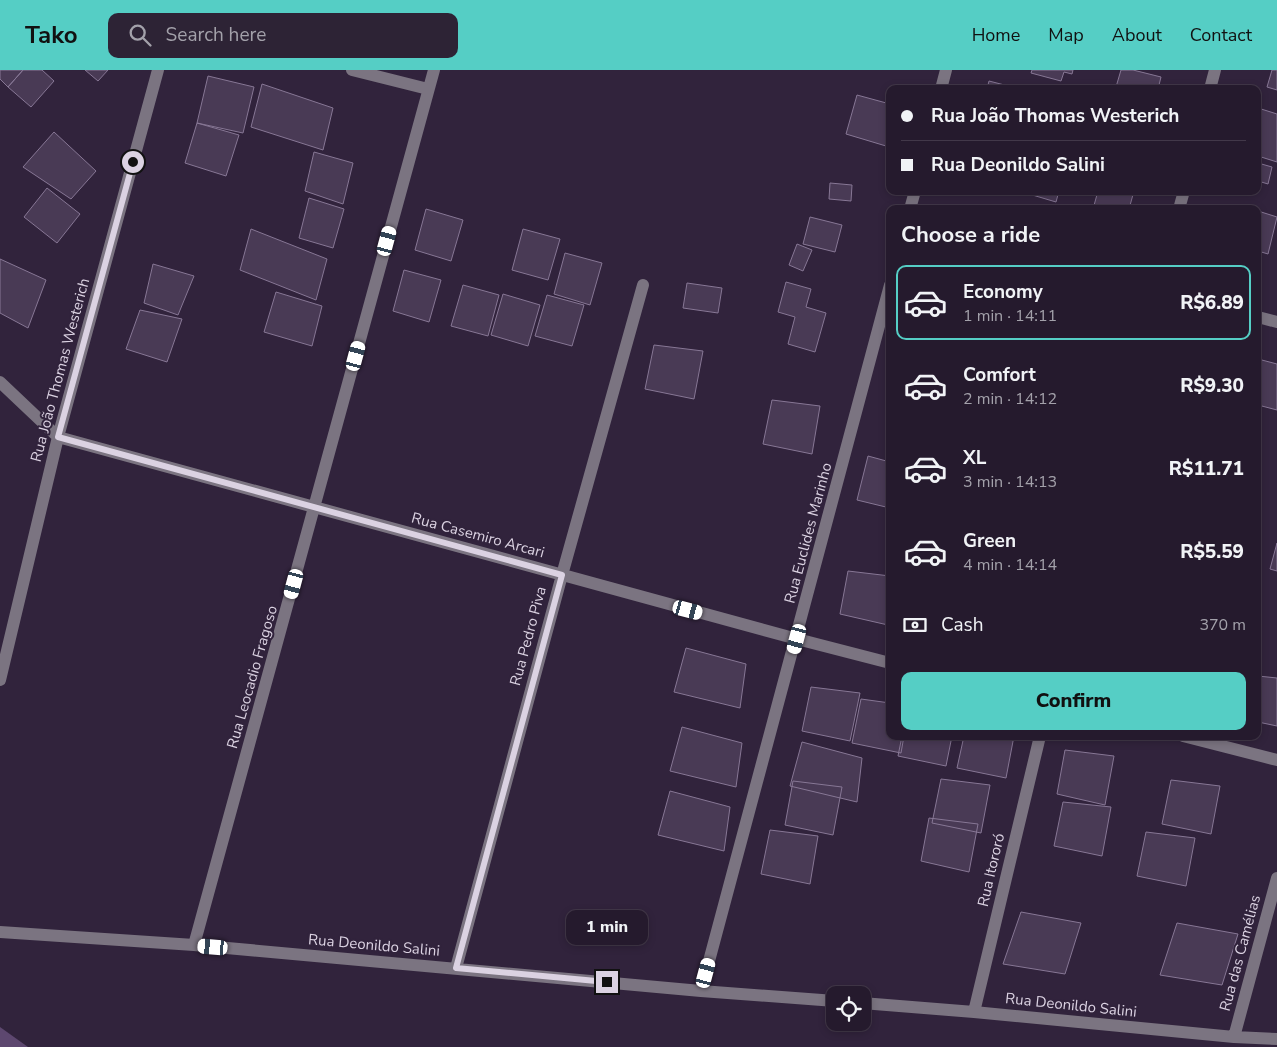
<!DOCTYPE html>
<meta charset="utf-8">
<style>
body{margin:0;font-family:"Nunito Sans",sans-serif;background:#2d2335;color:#f1f3f6;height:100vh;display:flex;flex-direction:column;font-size:19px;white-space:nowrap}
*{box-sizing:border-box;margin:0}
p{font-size:16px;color:#a3a1aa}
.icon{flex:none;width:28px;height:28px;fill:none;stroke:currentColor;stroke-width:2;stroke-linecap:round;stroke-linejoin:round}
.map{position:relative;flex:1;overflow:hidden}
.details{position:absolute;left:886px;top:135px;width:375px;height:535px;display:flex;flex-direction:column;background:#251a2d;border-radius:10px;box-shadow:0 2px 8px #0003,0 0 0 1px #423849}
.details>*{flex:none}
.hud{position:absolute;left:886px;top:15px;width:375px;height:110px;border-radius:10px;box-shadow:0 2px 8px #0003,0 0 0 1px #423849;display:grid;align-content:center;height:110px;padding:0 15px;background:#251a2d}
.controls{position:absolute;left:826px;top:916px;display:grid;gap:10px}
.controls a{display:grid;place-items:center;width:45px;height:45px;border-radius:10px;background:#251a2d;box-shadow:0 2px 8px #0003,0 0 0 1px #423849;font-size:25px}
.end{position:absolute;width:22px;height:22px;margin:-11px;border:6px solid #dbd2e2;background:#111;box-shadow:0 0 0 2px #111}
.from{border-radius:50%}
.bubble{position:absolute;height:35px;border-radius:10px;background:#251a2d;box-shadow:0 2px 8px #0003,0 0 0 1px #423849;font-size:16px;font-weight:800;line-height:35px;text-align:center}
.car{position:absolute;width:15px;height:30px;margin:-15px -8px;border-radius:6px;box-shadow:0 0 4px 1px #0007;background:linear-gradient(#fff 24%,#345 0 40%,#fff 0 76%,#345 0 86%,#fff 0)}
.hud b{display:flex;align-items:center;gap:18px;height:48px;font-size:19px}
.hud b+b{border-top:1px solid #423849}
.hud i{width:12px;height:12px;background:#f1f3f6}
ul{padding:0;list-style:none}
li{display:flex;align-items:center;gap:15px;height:75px;margin:0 10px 8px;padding:0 5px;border:2px solid transparent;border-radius:10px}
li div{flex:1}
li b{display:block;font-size:19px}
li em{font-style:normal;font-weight:800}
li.current{border-color:#55cec5}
li>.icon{width:45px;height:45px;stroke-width:1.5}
h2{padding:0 15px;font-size:22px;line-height:60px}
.pay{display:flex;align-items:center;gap:12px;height:55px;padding:0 15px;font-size:19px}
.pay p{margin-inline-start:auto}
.primary-button{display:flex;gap:10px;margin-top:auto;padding:10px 15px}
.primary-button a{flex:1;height:58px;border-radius:10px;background:#55cec5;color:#111;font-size:20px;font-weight:800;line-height:58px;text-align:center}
header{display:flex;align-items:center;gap:30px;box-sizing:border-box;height:70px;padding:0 25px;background:#55cec5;color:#111}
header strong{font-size:24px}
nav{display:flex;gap:28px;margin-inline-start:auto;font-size:18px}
.search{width:350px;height:45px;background:#2d2335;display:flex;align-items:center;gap:12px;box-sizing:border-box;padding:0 18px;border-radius:10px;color:#a3a1aa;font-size:19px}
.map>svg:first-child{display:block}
.green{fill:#5d476f}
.building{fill:#493a55;stroke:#877795}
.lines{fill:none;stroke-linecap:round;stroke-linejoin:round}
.minor{stroke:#7b7481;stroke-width:12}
.route{stroke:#dbd2e2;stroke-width:6}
.labels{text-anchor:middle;stroke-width:4;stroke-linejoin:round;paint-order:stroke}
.street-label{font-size:15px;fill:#dbd2e2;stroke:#31233c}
</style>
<header>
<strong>Tako</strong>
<div class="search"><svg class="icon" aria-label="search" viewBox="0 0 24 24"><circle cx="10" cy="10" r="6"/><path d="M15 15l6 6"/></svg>Search here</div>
<nav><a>Home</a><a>Map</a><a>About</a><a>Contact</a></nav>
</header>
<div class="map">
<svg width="1277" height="977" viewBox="0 0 1277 977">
<rect width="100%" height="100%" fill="#31233c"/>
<path class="green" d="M0 957 28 977H0Z"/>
<path class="building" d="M0 0H23L8 17 0 9Z
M23 0H42L54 11 31 37 8 17Z
M85 0H108L98 11Z
M1032 0H1073L1072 4 1064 2 1061 11 1031 3Z
M1121 0H1133L1161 7 1158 19 1116 17Z
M1272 0H1277V20L1267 17Z
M208 6 254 17 243 63 197 53Z
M989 11 1020 19H987Z
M262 14 333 38 323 80 251 57Z
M857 25 890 34V61L886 76 846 64Z
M1258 38 1277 44V92L1258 86Z
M197 53 239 65 226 106 185 93Z
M54 62 96 101 71 129 23 97Z
M314 82 353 93 343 134 305 121Z
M1258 93 1272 97 1268 114 1258 111Z
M830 113 852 115 851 131 829 129Z
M47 118 80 144 57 173 24 147Z
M1019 121H1059L1056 132Z
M1098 121H1134L1129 139H1093Z
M309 128 344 139 333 178 299 168Z
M426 139 463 150 451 191 415 180Z
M1258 141 1277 147 1268 184 1258 181Z
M810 147 842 155 835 182 803 174Z
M251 159 327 189 316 230 240 200Z
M523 159 560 169 548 210 512 200Z
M797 174 812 180 803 201 789 195Z
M565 183 602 193 590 235 554 224Z
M0 189 46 210 28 258 0 243Z
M153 194 194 206 178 245 144 233Z
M404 200 441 210 429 252 393 241Z
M786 212 811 219 806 237 826 243 815 282 788 274 795 247 778 242Z
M687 213 722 218 718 243 683 238Z
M463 215 499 225 488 266 451 256Z
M276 222 322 236 312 276 264 262Z
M503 224 540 235 528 276 491 265Z
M547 225 584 235 572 276 535 266Z
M140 240 182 249 167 292 126 279Z
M654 275 703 281 694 329 645 319Z
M1258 289 1277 294V340L1258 335Z
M772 330 820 336 812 384 763 374Z
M868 386 890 392V438L857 430Z
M1277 473V501L1270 499Z
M848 501 890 506 888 555 840 544Z
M686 578 746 594 740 638 674 622Z
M1258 606 1277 608V656L1258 652Z
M811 617 860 623 850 671 802 661Z
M861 629 890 633V666H904L901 683 852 673Z
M682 657 742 673 736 717 670 701Z
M902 666H952L946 696 898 686Z
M964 666H1014L1006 708 957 698Z
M802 672 862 688 857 732 790 716Z
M1065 680 1114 686 1105 735 1057 724Z
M941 709 990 715 981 763 932 753Z
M1171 710 1220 716 1211 764 1162 754Z
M793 711 842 717 833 765 785 755Z
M670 721 730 737 724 781 658 765Z
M1063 732 1111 737 1102 786 1054 776Z
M929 748 978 754 969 802 921 791Z
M770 760 818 766 810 814 761 804Z
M1146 762 1195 768 1186 816 1137 806Z
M1021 842 1081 853 1065 904 1003 894Z
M1177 853 1238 864 1222 915 1160 905Z"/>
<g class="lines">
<path class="minor" d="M352 0 428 19
M941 19 946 0
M1210 19 1215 0
M910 139 915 121
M1179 139 1184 121
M1258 247 1277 252
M0 312 58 367 797 569 890 593
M0 610 58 367 158 0
M1183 666 1277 690
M0 862 194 875 701 921 835 931
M194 875 434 0
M456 898 562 505 643 215
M701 921 890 215
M862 933 974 942 1234 967 1277 969
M974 942 1040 666
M1234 967 1277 808"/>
</g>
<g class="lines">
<path class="route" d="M133 92 58 367 562 505 456 898 607 912"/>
</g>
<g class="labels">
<g class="street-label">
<text transform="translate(60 300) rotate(-75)" y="5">Rua João Thomas Westerich</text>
<text transform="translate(808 463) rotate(-75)" y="5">Rua Euclides Marinho</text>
<text transform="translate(478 465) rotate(15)" y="5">Rua Casemiro Arcari</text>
<text transform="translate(528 566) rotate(-75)" y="5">Rua Pedro Piva</text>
<text transform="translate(252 607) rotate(-74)" y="5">Rua Leocadio Fragoso</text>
<text transform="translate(991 800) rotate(-77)" y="5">Rua Itororó</text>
<text transform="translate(374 875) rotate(5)" y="5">Rua Deonildo Salini</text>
<text transform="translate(1240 883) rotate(-75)" y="5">Rua das Camélias</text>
<text transform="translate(1071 935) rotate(6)" y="5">Rua Deonildo Salini</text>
</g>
</g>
</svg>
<div class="controls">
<a><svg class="icon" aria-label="locate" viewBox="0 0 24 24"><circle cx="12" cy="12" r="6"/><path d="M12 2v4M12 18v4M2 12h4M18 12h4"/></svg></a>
</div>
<i class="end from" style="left:133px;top:92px"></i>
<i class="end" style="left:607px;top:912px"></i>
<div class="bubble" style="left:566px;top:840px;width:82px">1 min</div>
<i class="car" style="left:387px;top:171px;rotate:15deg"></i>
<i class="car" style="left:356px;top:286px;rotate:15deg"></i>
<i class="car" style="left:294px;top:514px;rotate:195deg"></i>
<i class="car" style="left:688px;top:540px;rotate:105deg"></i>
<i class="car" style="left:797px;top:569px;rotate:195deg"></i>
<i class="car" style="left:213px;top:877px;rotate:275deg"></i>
<i class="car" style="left:706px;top:903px;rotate:15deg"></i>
<div class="hud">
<b><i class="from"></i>Rua João Thomas Westerich</b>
<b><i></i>Rua Deonildo Salini</b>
</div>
<section class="details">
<h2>Choose a ride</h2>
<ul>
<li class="current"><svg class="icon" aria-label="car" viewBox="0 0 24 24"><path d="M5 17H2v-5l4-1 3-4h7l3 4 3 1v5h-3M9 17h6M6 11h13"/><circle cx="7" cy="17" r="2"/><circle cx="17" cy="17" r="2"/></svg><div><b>Economy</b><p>1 min · 14:11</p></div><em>R$6.89</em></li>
<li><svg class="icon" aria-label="car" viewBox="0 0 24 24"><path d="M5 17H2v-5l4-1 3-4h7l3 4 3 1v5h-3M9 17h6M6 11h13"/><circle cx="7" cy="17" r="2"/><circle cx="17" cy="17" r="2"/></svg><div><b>Comfort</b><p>2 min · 14:12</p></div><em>R$9.30</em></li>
<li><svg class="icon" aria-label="car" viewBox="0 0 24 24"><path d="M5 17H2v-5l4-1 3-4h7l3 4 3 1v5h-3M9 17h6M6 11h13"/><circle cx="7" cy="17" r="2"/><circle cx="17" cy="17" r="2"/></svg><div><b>XL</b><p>3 min · 14:13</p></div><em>R$11.71</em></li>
<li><svg class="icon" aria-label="car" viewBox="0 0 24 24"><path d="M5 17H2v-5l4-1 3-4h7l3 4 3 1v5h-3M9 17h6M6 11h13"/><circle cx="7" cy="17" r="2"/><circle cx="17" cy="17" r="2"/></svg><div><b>Green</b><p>4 min · 14:14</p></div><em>R$5.59</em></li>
</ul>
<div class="pay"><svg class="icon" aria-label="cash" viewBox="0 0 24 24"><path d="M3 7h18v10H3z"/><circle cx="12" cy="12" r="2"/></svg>Cash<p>370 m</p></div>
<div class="primary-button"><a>Confirm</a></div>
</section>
</div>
